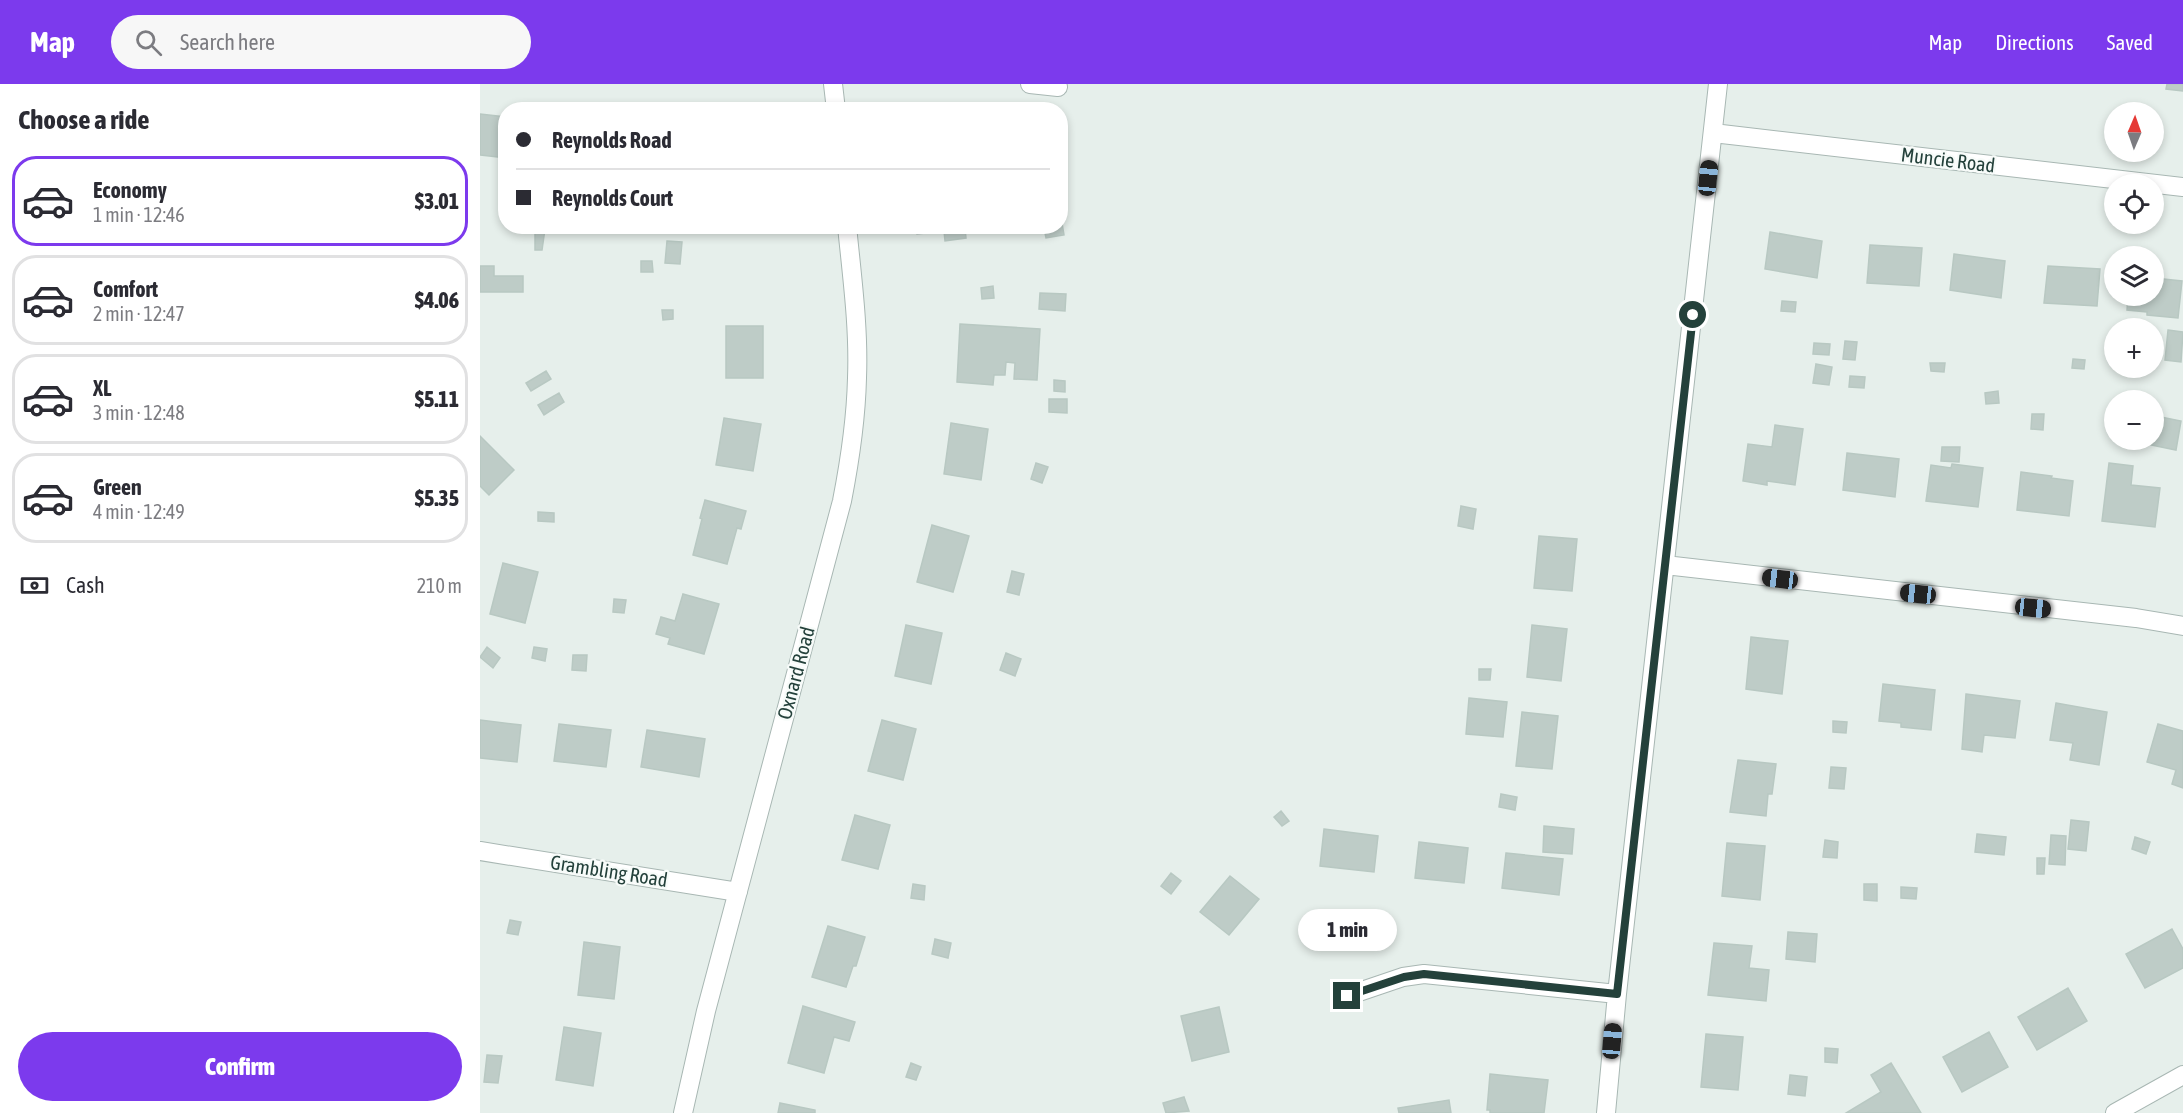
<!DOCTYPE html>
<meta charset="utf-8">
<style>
body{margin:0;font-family:"Asap Condensed",sans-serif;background:#f7f7f7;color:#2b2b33;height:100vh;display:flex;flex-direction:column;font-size:22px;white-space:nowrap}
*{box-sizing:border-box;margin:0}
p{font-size:20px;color:#7c7c81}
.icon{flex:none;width:33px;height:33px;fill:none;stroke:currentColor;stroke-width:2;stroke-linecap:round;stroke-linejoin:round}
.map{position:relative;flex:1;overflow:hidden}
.panel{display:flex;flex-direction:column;background:#fff;width:480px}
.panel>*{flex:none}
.banner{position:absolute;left:18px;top:18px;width:570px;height:132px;border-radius:24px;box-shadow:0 3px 9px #0003;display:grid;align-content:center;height:132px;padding:0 18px;background:#fff}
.needle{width:39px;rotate:2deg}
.fabs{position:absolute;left:1624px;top:18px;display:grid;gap:12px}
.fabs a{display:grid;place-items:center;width:60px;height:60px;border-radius:50%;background:#fff;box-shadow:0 3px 9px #0003;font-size:30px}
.end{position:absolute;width:27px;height:27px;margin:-14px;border:8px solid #24413b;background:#fff;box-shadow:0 0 0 3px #fff}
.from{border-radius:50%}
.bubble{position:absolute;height:42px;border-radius:21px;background:#fff;box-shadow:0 3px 9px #0003;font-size:20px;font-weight:800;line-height:42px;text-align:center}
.car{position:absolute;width:18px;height:36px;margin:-18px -9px;border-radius:8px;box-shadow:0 0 4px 2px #0007;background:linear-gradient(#222 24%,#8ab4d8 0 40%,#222 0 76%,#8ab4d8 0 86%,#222 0)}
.banner b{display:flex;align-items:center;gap:21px;height:57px;font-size:22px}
.banner b+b{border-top:2px solid #e1e1e2}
.banner i{width:15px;height:15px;background:#2b2b33}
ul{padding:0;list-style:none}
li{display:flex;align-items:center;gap:18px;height:90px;margin:0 12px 9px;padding:0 6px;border:3px solid #e1e1e2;border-radius:24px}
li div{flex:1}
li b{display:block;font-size:22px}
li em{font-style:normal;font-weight:800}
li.on{border-color:#7c3aed}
li>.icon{width:54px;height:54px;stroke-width:1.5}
h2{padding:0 18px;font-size:27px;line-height:72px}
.pay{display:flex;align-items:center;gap:15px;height:66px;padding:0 18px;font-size:22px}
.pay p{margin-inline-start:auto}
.button{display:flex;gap:12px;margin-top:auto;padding:12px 18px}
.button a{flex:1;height:69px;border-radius:36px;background:#7c3aed;color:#fff;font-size:24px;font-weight:800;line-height:69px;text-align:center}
header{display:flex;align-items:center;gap:36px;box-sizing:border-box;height:84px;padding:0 30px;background:#7c3aed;color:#fff}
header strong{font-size:28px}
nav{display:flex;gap:33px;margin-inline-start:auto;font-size:21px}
.search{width:420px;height:54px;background:#f7f7f7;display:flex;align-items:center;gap:15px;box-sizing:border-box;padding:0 21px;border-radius:33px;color:#7c7c81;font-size:22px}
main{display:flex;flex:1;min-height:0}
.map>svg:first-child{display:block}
.building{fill:#beccc7;stroke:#b8c8c2;stroke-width:1.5}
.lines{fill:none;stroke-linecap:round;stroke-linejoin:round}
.minor-casing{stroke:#a8b7b3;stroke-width:20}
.minor{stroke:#fff;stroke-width:18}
.route{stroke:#24413b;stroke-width:8}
.labels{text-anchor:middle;stroke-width:4.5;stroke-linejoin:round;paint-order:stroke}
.street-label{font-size:20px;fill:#24413b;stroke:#f7fbf9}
</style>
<header>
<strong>Map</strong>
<div class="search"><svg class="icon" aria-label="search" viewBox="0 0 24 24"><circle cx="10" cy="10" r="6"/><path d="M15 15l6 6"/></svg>Search here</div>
<nav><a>Map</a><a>Directions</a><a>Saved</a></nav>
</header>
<main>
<section class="panel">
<h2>Choose a ride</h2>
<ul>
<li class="on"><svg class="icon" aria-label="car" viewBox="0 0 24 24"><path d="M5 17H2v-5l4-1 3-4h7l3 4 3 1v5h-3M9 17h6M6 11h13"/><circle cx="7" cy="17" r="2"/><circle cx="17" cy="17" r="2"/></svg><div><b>Economy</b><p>1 min · 12:46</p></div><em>$3.01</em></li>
<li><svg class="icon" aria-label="car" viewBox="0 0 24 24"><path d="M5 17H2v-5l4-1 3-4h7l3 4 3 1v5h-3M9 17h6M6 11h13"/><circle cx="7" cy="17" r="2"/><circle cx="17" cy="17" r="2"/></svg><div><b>Comfort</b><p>2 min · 12:47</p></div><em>$4.06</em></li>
<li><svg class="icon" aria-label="car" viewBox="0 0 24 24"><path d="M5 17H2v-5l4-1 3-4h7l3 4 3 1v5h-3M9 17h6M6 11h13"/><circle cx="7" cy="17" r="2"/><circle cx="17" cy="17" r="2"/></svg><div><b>XL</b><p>3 min · 12:48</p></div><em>$5.11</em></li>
<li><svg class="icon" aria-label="car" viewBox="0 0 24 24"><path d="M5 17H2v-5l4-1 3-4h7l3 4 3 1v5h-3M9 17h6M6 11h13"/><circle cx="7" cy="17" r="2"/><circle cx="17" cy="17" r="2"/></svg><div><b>Green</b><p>4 min · 12:49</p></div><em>$5.35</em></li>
</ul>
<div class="pay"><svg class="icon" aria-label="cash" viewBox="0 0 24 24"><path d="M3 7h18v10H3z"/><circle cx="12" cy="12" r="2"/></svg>Cash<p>210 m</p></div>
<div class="button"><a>Confirm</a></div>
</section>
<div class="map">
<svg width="1703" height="1029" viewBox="0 0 1703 1029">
<rect width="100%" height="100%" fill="#e6efeb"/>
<path class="building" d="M1687 0H1703V7L1686 5Z
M0 30 26 33V74L0 71Z
M580 127 584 151 566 154 564 144 532 149 531 142H580Z
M436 142H496V143L485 144 486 154 465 157 464 147 437 150Z
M55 144 65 145 62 166H55Z
M1290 148 1342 157 1337 194 1285 185Z
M187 157 202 158 200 180 185 179Z
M1390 161 1442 164 1439 202 1387 199Z
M1474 170 1525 177 1521 214 1470 206Z
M161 177H172L173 188H161Z
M0 182H14V192H43V208H0Z
M1568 182 1620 185 1617 222 1564 219Z
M1674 194 1702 197 1698 234 1667 231V228L1647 226 1648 212H1674Z
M513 202 514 214 502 215 501 204Z
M560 209 586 210 585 227 559 225Z
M1302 217 1316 218 1315 228 1301 227Z
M182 226H193V235L183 236Z
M480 240 560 245 557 296 534 295 535 279 526 278 525 291H514L513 301 477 298Z
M246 242H283V294H246Z
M1688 246 1703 248 1701 278 1685 276Z
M1365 257 1377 258 1375 276 1363 275Z
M1334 259 1350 260 1349 271 1333 270Z
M1593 275 1605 276 1604 285 1592 284Z
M1450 279H1465L1464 288 1451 287Z
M1336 280 1352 283 1349 301 1333 299Z
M66 287 71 295 51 307 46 299Z
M1370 292 1385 293 1384 304 1369 303Z
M574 296 585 297V308L574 307Z
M1518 307 1519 319 1506 320 1505 309Z
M79 309 84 318 64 331 58 321Z
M569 315H587V329L569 328Z
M1552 330H1564L1563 346 1551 345Z
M1676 332 1701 337 1696 366 1671 361 1672 356H1674Z
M244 334 281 340 273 387 236 381Z
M471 339 508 345 501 396 464 390Z
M1295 341 1323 345 1315 401 1287 397V401L1263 397 1268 360 1292 363Z
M0 352 34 386 9 411 0 402Z
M1462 363H1480L1479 378 1461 377Z
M1367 369 1419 375 1415 413 1363 406Z
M556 379 568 383 562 399 551 395Z
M1629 379 1653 382 1651 401 1680 404 1675 443 1622 437Z
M1472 380 1503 384 1498 423 1446 417 1451 381 1471 384Z
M1541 388 1572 392 1571 394 1593 397 1589 432 1537 426Z
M225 416 266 427 261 445 257 444 247 480 213 471 222 435 220 434Z
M981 422 996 425 993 445 978 442Z
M58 428 74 429V438L58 437Z
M452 441 489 452 473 508 437 498Z
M1059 452 1097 455 1092 507 1054 504Z
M23 479 58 488 45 539 10 530Z
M532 487 544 490 539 511 527 508Z
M203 510 239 520 224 570 188 560 190 554 176 550 181 533 195 537Z
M134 515 146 516 144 529 133 528Z
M426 541 462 549 451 600 415 592Z
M1052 541 1087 545 1081 597 1047 593Z
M1271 553 1308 557 1302 610 1266 605Z
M7 563 20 574 13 584 0 573Z
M54 563 67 565 65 577 52 574Z
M526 569 541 575 535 592 520 586Z
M93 571H107L106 587 92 586Z
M999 585H1011L1010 596H999Z
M1403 600 1455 606 1451 646 1421 643V639L1399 637Z
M1486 610 1540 617 1535 654 1504 651 1502 668 1482 665Z
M989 614 1027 618 1023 653 986 650Z
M1576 619 1627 628 1619 681 1590 676 1593 659 1570 656Z
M1042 628 1078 632 1072 685 1036 682Z
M0 636 41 641 37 678 0 674Z
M402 636 436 645 423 696 388 687Z
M1353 637 1367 638 1366 649 1353 648Z
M79 640 131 646 126 683 74 677Z
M1678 640 1703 647V704L1692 700 1696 686 1667 678Z
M167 646 225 655 219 693 161 683Z
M1258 676 1296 680 1292 710H1288L1286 732 1250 728Z
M1351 683 1366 684 1364 705 1349 704Z
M1021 710 1037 713 1035 726 1019 723Z
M801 727 809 737 802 742 794 733Z
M375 731 410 741 398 785 362 776Z
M1591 736 1609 738 1606 767 1588 765Z
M1064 742 1094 745 1092 770 1063 768Z
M844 745 898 752 894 788 840 782Z
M1497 750 1526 753 1524 771 1495 768Z
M1571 751 1586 752 1585 781 1569 780Z
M1655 753 1670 758 1666 770 1652 765Z
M1345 756 1358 758 1357 774 1343 773Z
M939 758 988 764 984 799 935 794Z
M1247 759 1285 762 1280 816 1242 812Z
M1026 769 1083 775 1079 811 1022 804Z
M1557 774H1565L1564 790H1557Z
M691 789 701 797 691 810 681 802Z
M750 792 779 815 749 851 720 828Z
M433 800 445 802 444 816 431 814Z
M1384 800H1397V817L1384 816Z
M1421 803 1437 804 1436 815 1421 814Z
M30 836 41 838 38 851 27 849Z
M348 842 385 853 376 882H373L366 903 332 893Z
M1692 845 1703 865V884L1665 904 1646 870Z
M1308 848 1337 850 1335 878 1306 875Z
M455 855 471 859 468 874 452 870Z
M104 858 140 863 134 915 98 911Z
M1234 859 1272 862 1269 884 1289 886 1286 917 1228 911Z
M1588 904 1607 937 1557 966 1538 933Z
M323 922 375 938 369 957 354 953 344 989 308 979Z
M739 923 749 968 712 977 701 932Z
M84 943 121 949 113 1002 76 996Z
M1509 948 1528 983 1482 1008 1463 973Z
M1226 950 1263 953 1258 1006 1221 1003Z
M1345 964 1358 965 1357 979 1345 978Z
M7 971 22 972 18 999 4 998Z
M431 979 441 983 436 996 426 993Z
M1411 979 1441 1029H1366L1401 1008 1391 991Z
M1010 990 1068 996 1064 1029H1010V1026H1007Z
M1310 991 1327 993 1325 1012 1308 1010Z
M704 1013 709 1027 686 1029 683 1019Z
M969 1016 971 1029H919L918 1024Z
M300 1019 335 1026V1029H298Z"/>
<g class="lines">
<defs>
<path id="minor" d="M353 0 356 26
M550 0 578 3
M1233 49 1703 103
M1185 481 1656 534 1703 542
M0 767 258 808
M867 912 923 893 944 890 1137 910
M203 1029 226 927 362 417C370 376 376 336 377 294 379 244 372 193 367 142
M1126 1029 1137 910 1238 0
M1635 1029 1703 991"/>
</defs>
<use href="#minor" class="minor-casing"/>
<use href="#minor" class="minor"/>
</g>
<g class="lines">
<path class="route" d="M867 912 924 893 944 890 1137 910 1213 231"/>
</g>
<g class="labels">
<g class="street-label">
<text transform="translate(1468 76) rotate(7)" y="7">Muncie Road</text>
<text transform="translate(316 589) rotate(-75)" y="7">Oxnard Road</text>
<text transform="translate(129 787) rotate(9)" y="7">Grambling Road</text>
</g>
</g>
</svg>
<div class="fabs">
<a><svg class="needle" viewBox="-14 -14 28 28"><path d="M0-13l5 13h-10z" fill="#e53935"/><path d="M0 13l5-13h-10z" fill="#7c7c81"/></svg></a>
<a><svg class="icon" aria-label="locate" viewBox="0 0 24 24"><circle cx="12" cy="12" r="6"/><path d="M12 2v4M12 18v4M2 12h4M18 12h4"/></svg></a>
<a><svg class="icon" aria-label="layers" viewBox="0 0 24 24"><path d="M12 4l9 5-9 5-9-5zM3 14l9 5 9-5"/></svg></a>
<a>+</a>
<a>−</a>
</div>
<i class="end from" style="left:1213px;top:231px"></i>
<i class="end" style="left:867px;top:912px"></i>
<div class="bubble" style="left:818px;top:825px;width:99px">1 min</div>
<i class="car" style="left:1228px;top:94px;rotate:6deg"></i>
<i class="car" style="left:1300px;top:495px;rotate:277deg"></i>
<i class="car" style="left:1438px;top:510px;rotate:276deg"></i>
<i class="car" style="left:1553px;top:524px;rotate:96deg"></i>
<i class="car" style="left:1132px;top:957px;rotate:5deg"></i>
<div class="banner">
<b><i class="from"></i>Reynolds Road</b>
<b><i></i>Reynolds Court</b>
</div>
</div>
</main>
